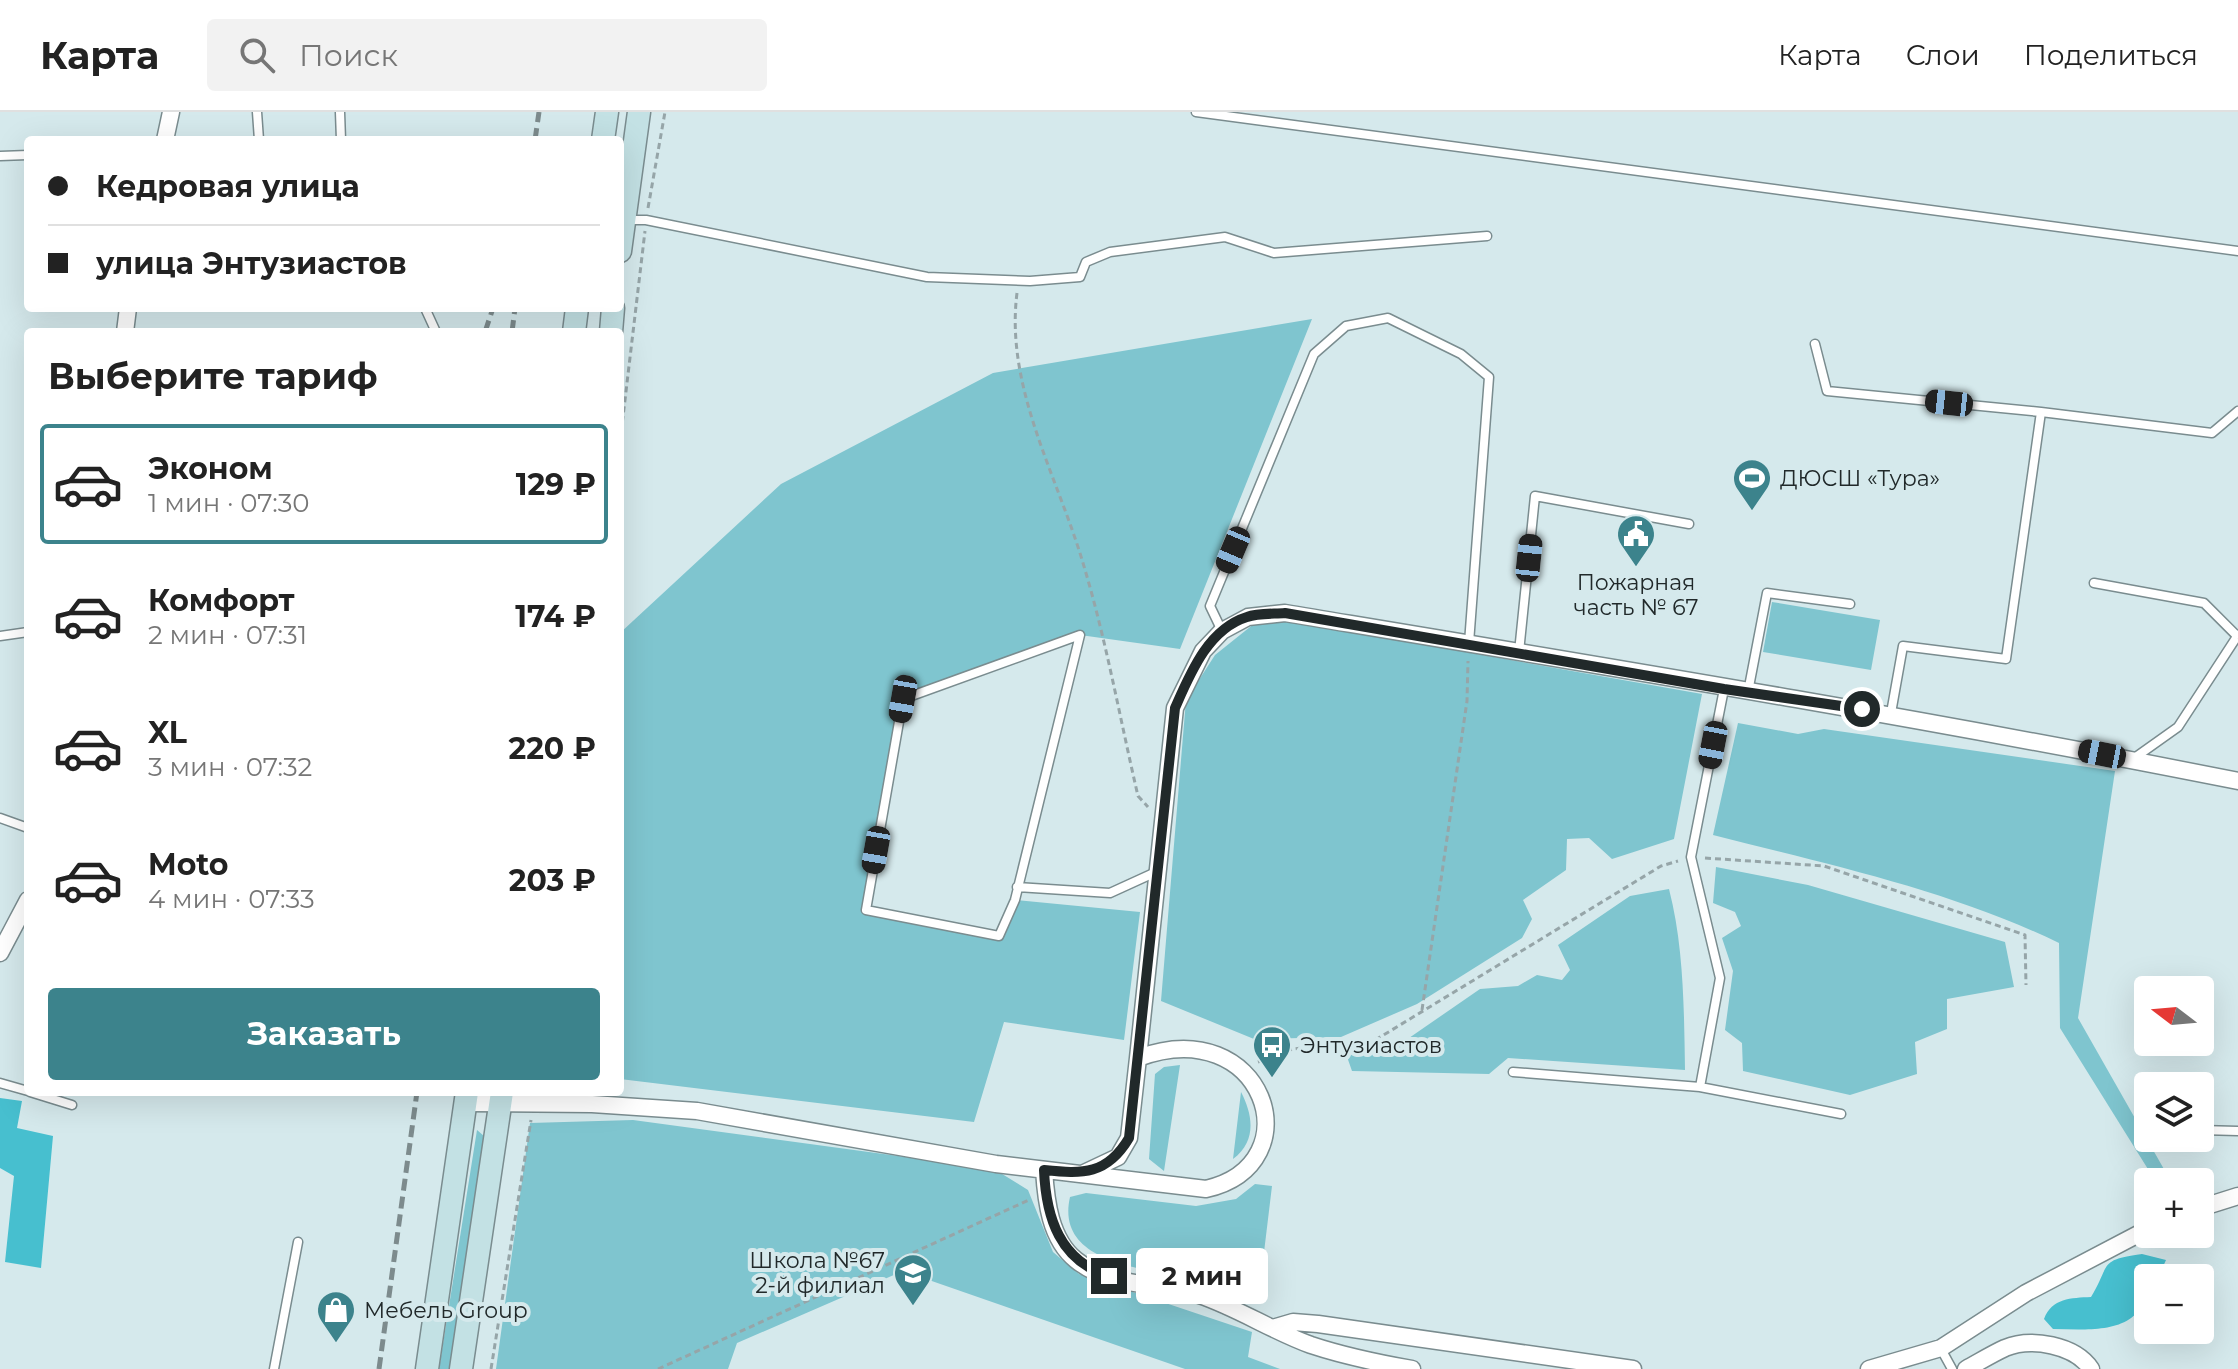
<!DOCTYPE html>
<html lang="ru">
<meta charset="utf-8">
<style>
body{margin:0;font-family:Montserrat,sans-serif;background:#f2f2f2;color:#222;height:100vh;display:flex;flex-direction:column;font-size:30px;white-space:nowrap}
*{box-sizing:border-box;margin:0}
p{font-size:26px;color:#767676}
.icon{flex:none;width:44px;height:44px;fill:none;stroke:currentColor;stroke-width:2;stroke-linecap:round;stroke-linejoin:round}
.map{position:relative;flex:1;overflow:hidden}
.panel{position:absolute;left:24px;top:216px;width:600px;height:768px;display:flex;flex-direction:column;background:#fff;border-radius:8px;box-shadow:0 8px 32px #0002}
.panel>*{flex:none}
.guide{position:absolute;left:24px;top:24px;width:600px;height:176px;border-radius:8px;box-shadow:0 8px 32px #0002;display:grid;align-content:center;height:176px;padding:0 24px;background:#fff}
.needle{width:52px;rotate:286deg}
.tools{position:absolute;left:2134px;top:864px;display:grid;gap:16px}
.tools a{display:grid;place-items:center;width:80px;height:80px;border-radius:8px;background:#fff;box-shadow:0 8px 32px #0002;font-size:40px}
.end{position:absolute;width:36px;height:36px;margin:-18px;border:10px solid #21292a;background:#fff;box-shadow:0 0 0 4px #fff}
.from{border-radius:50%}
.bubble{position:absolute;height:56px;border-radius:8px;background:#fff;box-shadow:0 8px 32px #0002;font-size:26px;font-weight:700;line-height:56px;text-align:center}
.car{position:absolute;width:24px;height:48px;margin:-24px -12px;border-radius:10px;box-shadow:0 0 6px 2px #0007;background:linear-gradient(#222 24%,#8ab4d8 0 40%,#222 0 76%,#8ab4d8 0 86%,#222 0)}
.guide b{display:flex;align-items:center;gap:28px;height:76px;font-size:30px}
.guide b+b{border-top:2px solid #e0e0e0}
.guide i{width:20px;height:20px;background:#222}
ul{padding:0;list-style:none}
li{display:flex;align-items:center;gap:24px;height:120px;margin:0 16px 12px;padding:0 8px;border:4px solid transparent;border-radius:8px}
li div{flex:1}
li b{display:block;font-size:30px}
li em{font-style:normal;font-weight:700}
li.active{border-color:#3c838c}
li>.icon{width:72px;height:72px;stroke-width:1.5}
h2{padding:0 24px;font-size:36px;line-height:96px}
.button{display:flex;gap:16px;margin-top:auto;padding:16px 24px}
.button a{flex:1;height:92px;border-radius:8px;background:#3c838c;color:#fff;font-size:32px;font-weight:700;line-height:92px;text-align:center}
header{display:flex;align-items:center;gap:48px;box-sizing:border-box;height:112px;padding:0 40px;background:#fff;border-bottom:2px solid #e0e0e0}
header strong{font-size:38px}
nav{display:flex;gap:44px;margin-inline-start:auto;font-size:28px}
.search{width:560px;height:72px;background:#f2f2f2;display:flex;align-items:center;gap:20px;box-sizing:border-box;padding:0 28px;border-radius:8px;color:#767676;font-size:30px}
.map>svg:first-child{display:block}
.green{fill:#7fc5cf}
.forest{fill:#47bfcf}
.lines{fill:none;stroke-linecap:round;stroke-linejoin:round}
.lane-casing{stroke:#7a8c8f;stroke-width:11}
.street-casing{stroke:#7a8c8f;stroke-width:19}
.secondary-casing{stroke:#7a8c8f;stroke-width:25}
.path{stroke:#96a5a8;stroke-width:3;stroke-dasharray:6 4;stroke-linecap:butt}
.lane{stroke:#fff;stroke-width:8}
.street{stroke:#fff;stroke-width:16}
.secondary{stroke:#c3e1e4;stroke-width:22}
.rail{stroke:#7d8b8d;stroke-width:5;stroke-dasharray:12 6;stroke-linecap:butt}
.route{stroke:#21292a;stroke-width:10}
.labels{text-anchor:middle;stroke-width:8;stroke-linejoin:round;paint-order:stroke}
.poi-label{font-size:22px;fill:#21292a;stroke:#d5e9ec;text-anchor:start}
</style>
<header>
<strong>Карта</strong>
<div class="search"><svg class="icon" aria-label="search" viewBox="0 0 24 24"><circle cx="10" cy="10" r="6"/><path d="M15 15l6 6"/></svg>Поиск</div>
<nav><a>Карта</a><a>Слои</a><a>Поделиться</a></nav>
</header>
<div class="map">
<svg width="2238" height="1257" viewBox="0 0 2238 1257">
<rect width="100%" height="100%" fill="#d5e9ec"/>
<path class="green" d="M1312 207 1180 537 1080 523 903 587 866 798 999 824 1015 788 1140 800 1124 928 1004 910 974 1010 620 967V521L781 372 993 261Z
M1772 490 1880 508 1871 558 1763 540Z
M1291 509 1702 582 1674 727 1612 747 1589 726 1567 727 1566 758 1523 788 1532 807 1522 826 1417 892 1341 925 1254 927 1161 889 1186 588 1215 543 1255 511Z
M1738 611 1798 622 1824 617 2115 659 2078 906 2169 1066 2156 1070 2060 916 2059 831C1949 778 1830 753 1713 723Z
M1716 755 1808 773 2005 830 2014 875 1947 887V917L1915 930 1917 962 1850 983 1743 959 1742 931 1725 918 1733 859 1722 826 1741 814 1735 800 1713 791Z
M1669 777C1684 835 1684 898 1685 958L1508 946 1489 962 1352 959 1345 939 1409 926 1480 877 1518 874 1537 863 1562 868 1570 858 1558 833 1630 784Z
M1180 953 1164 1059 1149 1047 1155 962 1164 955Z
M1241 980C1253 1003 1257 1029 1233 1047Z
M633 1008 994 1057 1028 1078 1053 1140 1079 1162 1252 1220 1248 1245 1280 1257H1185L903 1159 737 1231 728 1257H496L530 1011Z
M477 1018 484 1024 450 1257H439Z
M1255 1072 1272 1074 1258 1190C1239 1183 1219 1174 1199 1168 1155 1157 1054 1155 1070 1085L1086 1081 1196 1094 1236 1087Z"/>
<path class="forest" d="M0 986 22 989 17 1016 53 1024 41 1156 5 1150 14 1064 0 1056Z
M2142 1142 2166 1148 2158 1166H2148C2148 1223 2095 1218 2053 1217L2044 1207C2052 1186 2071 1186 2091 1185 2111 1152 2098 1148 2142 1142Z"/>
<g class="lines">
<defs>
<path id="lane" d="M257 0 259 28
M340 0 341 28
M1196 0 2238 139
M0 44 28 43
M624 108H646L927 165 1030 169 1080 165 1086 150 1110 140 1225 125 1274 141 1487 124
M425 196 436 220
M1815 232 1827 279 2041 300
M2094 471 2204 491 2236 523
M1222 519 1210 494 1314 242 1346 214 1388 206 1461 242 1489 265 1469 531
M1080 523 1015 788 999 824 866 798 903 587Z
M0 524 28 520
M1519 540 1535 384 1689 412
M1748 580 1767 481 1850 492
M1891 601 1903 534 2006 547 2041 300 2212 321 2238 299
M2133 647 2178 615 2238 523
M0 706 28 716
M1017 775 1110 781 1156 760
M1513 960 1700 975 1720 866 1691 745 1724 577
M0 971 28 979
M1700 975 1841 1002
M30 980 72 993
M2200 1018 2238 1019
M1941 1237 1952 1257
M274 1257 298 1130"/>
<path id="street" d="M165 28 171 0
M125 220 128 196
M0 841 28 788
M1138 946 1175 596 1203 539 1222 519 1248 505 1285 501C1604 554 1922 606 2238 669
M465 991 592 992 697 999 996 1052 1206 1077C1315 1052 1264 899 1138 946L1129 1026 1118 1045 1082 1062
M1044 1058C1046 1089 1050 1127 1076 1148 1110 1176 1159 1170 1199 1183 1238 1196 1272 1219 1311 1233 1344 1244 1378 1251 1412 1257
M2200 1096 2238 1084
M1276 1215 1293 1210 1318 1212 1633 1257
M1869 1257 1941 1236 2026 1181 2148 1117
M1966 1257C1979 1250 1992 1242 2005 1236 2031 1225 2075 1233 2091 1257"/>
<path id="secondary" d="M603 28 607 0
M620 139 639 0
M574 220 577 196
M611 220 613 196
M427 1257 467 980
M461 1257 502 980"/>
</defs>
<use href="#lane" class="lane-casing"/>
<use href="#street" class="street-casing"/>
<use href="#secondary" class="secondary-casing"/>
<path class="path" d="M648 96 665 0
M1017 181C1005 275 1057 363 1083 451 1106 527 1120 607 1138 684L1148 695
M620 330 645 119
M1705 746 1824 754 2025 823 2026 873
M1422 898 1467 589 1468 549
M1258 950 1293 937 1377 927 1661 754 1678 749
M491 1257 531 1008
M658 1257 1031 1087"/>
<use href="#lane" class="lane"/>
<use href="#street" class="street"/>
<use href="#secondary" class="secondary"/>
<path class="rail" d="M535 28 539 0
M485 220 493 196
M512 220 515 196
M379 1257 417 980"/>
</g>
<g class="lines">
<path class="route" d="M1109 1164C1060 1149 1046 1106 1044 1058 1083 1062 1107 1063 1129 1026L1175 596C1190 562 1208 517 1247 505 1258 501 1274 502 1285 501L1724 577 1862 597"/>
</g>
<defs>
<symbol id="stadium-pin" viewBox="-11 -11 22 30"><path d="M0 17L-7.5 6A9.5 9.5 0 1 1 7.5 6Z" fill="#3c838c" stroke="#d5e9ec"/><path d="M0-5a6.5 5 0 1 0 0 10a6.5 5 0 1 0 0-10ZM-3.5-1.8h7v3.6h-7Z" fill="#fff"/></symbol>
<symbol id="civic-pin" viewBox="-11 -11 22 30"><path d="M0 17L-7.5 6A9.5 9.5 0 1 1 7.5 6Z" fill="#3c838c" stroke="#d5e9ec"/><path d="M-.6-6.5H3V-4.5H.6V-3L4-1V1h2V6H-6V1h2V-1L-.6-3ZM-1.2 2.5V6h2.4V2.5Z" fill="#fff"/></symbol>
<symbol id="bus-pin" viewBox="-11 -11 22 30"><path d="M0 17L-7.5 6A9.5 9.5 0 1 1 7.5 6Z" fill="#3c838c" stroke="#d5e9ec"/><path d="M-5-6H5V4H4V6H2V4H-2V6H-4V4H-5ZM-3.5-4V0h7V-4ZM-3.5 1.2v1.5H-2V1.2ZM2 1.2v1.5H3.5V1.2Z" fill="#fff"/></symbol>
<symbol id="school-pin" viewBox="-11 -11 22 30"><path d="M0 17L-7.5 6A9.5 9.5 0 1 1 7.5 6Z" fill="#3c838c" stroke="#d5e9ec"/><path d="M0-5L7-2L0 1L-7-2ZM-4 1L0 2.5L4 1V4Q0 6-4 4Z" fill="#fff"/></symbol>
<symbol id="shop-pin" viewBox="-11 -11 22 30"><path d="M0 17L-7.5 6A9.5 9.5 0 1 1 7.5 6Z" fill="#3c838c" stroke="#d5e9ec"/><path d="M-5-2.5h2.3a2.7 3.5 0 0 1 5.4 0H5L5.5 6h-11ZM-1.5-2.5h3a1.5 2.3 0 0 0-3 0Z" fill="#fff"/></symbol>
</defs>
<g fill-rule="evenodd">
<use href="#stadium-pin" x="1730" y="344" width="44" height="60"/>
<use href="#civic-pin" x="1614" y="400" width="44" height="60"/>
<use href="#bus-pin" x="1250" y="911" width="44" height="60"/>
<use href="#school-pin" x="891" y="1139" width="44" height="60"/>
<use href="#shop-pin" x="314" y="1176" width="44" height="60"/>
</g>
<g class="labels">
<g class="poi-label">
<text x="1780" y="374">ДЮСШ «Тура»</text>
<text x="1636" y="478" text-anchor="middle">Пожарная<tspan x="1636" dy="25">часть № 67</tspan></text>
<text x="1300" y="941">Энтузиастов</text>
<text x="885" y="1156" text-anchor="end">Школа №67<tspan x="885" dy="25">2-й филиал</tspan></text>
<text x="364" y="1206">Мебель Group</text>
</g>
</g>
</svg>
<div class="tools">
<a><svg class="needle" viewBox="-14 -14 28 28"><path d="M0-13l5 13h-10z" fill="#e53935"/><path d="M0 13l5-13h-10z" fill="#767676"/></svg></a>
<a><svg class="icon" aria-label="layers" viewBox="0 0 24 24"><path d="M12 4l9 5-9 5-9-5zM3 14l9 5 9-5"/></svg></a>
<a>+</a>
<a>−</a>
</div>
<i class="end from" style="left:1862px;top:597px"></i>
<i class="end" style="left:1109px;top:1164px"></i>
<div class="bubble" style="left:1136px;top:1136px;width:132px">2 мин</div>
<i class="car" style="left:1949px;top:291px;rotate:276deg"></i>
<i class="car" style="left:1233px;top:438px;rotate:203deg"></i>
<i class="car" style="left:1529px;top:446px;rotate:6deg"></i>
<i class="car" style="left:903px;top:587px;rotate:190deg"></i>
<i class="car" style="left:1713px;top:633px;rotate:191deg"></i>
<i class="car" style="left:2102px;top:642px;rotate:281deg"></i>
<i class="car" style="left:876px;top:738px;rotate:190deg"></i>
<div class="guide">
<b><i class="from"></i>Кедровая улица</b>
<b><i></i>улица Энтузиастов</b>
</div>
<section class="panel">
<h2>Выберите тариф</h2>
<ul>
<li class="active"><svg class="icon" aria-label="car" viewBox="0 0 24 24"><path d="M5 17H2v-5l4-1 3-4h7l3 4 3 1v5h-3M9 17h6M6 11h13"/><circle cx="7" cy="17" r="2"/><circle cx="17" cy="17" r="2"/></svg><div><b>Эконом</b><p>1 мин · 07:30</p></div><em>129 ₽</em></li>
<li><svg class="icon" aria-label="car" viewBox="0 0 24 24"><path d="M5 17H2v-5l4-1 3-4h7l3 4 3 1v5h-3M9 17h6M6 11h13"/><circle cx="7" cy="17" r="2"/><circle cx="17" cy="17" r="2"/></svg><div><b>Комфорт</b><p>2 мин · 07:31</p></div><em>174 ₽</em></li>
<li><svg class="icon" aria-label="car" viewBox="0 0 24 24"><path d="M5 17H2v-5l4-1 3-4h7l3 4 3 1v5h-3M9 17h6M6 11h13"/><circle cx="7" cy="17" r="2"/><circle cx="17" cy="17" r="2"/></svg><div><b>XL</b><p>3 мин · 07:32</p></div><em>220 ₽</em></li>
<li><svg class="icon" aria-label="car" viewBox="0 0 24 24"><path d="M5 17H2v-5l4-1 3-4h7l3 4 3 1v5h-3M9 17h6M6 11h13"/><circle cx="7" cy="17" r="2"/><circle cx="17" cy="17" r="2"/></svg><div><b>Moto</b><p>4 мин · 07:33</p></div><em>203 ₽</em></li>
</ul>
<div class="button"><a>Заказать</a></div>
</section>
</div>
